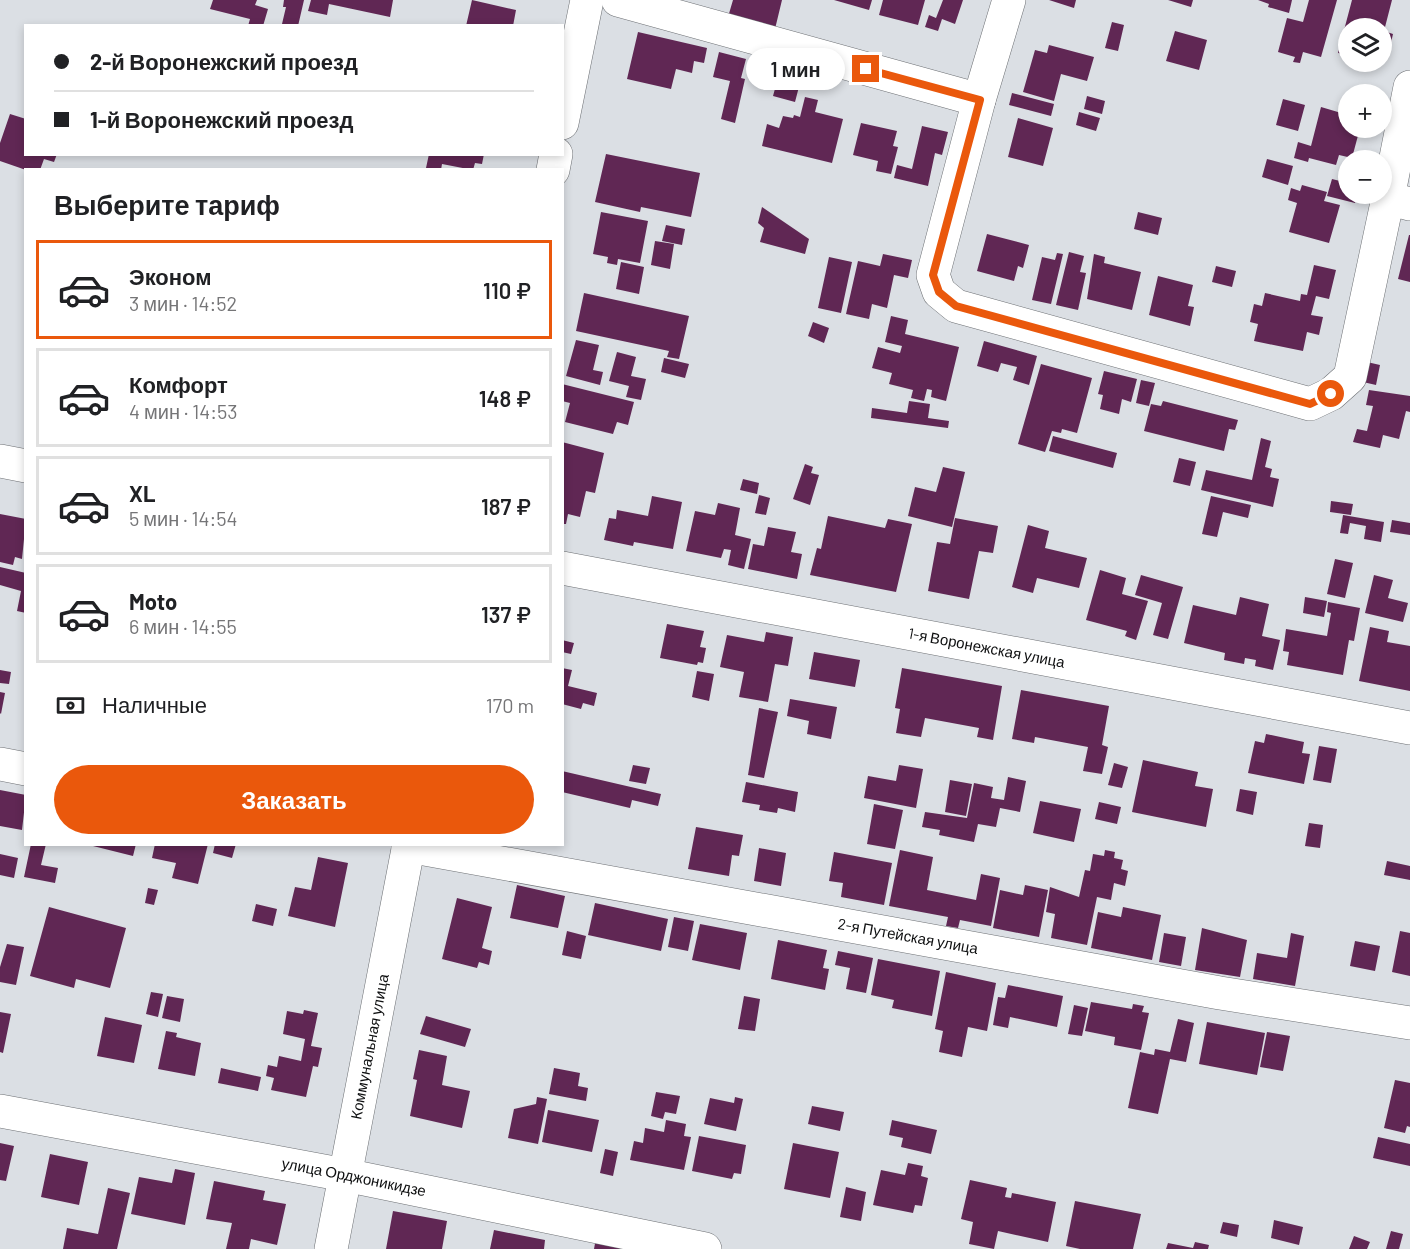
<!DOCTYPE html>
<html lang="ru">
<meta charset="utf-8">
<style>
body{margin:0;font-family:Barlow,sans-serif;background:#f2f2f2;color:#202124;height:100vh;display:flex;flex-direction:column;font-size:22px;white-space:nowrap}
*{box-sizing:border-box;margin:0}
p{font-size:20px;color:#757577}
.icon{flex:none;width:33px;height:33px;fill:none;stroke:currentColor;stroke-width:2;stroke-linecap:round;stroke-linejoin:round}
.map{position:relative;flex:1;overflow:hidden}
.sheet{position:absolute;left:24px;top:168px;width:540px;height:678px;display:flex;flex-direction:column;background:#fff;border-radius:0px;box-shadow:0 3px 9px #0003}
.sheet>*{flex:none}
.hud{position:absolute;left:24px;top:24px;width:540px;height:132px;border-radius:0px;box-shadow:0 3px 9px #0003;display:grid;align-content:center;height:132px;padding:0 30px;background:#fff}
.tools{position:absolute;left:1338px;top:18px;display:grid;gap:12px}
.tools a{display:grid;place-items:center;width:54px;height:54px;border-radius:50%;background:#fff;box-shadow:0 3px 9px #0003;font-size:30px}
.end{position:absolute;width:27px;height:27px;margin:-14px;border:8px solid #ea580c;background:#fff;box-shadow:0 0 0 3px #fff}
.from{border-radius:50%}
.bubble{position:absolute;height:42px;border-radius:21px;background:#fff;box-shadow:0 3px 9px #0003;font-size:20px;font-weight:600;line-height:42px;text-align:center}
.hud b{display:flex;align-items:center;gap:21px;height:57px;font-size:22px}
.hud b+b{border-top:2px solid #e0e0e0}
.hud i{width:15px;height:15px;background:#202124}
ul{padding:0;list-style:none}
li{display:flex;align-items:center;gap:18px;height:99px;margin:0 12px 9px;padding:0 18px;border:3px solid #e0e0e0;border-radius:0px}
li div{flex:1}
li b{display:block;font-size:22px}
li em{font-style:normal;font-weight:600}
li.on{border-color:#ea580c}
li>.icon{width:54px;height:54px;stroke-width:1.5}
h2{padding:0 30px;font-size:27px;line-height:72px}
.pay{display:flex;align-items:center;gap:15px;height:66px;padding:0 30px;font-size:22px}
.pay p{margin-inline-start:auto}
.button{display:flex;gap:12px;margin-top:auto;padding:12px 30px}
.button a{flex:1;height:69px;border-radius:36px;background:#ea580c;color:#fff;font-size:24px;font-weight:600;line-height:69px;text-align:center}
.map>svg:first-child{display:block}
.building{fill:#602754}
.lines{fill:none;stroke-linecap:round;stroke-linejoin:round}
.minor-casing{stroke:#6d7074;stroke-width:34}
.minor{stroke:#fff;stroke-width:33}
.route{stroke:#ea580c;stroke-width:8}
.labels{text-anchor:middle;stroke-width:6;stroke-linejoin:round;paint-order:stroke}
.street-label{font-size:15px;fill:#0e0f10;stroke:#e8ecf1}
</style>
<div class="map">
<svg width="1410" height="1249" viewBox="0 0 1410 1249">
<rect width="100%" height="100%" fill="#dbdfe4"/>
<path class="building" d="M213 0H257L255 5 268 9 263 26H248L250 19 210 9Z
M284 0H304L298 26 282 24 286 7H283Z
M311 0H393L390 17 329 4 327 15 308 11Z
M472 0 516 10 513 26H466Z
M733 0H782L775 29 728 17Z
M834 0H872L869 10Z
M883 0H925L918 25 879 15Z
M943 0H963L955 24 942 19 938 31 925 27 929 15 936 18Z
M1049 0H1076L1074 8Z
M1168 0H1193L1191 7Z
M1258 0H1292L1289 13 1268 7 1269 4Z
M1309 0H1337L1321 57 1303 52 1300 63 1293 62 1295 57 1278 52 1287 18 1303 22Z
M1352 0H1392L1384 31 1393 34 1389 51 1382 49V28H1348V55L1338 53Z
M1112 22 1124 25 1118 51 1105 48Z
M1175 31 1207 40 1199 70 1166 61Z
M638 32 707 48 704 63 694 61 692 73 676 69 671 89 627 79Z
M1049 45 1094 57 1087 81 1061 74 1054 101 1023 92 1035 50 1047 53Z
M719 52 746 59 741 78 745 79 735 123 721 119 730 81 713 77Z
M779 74 801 79 795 102 773 96Z
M1012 93 1054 104 1051 116 1009 105Z
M1087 96 1105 101 1102 114 1084 109Z
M805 97 818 100 815 112 843 119 832 163 762 146 767 124 779 128 783 116 793 118 794 115 800 117Z
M1283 99 1305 105 1298 131 1276 125Z
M1321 107 1348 115V128H1360L1352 158 1339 155 1336 165 1309 158 1308 162 1294 158 1298 142 1311 146Z
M1079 112 1100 118 1096 131 1076 125Z
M10 114 26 119V154H57L54 162 44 159 40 170H26L0 161V143Z
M1018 118 1053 128 1043 166 1008 157Z
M861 123 897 131 893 146 898 147 891 174 876 171 878 161 853 155Z
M922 126 948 132 942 155 935 153 928 186 894 178 897 165 912 169Z
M429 154H484L482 164 475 163 473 170 442 164 441 170 426 168Z
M606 154 700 173 691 217 641 207 640 212 595 202Z
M1267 159 1293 166 1288 185 1262 177Z
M1332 179 1348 183V194H1358L1355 203 1327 196Z
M1302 185 1327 192 1324 201 1340 205 1329 243 1289 232 1297 203 1288 200 1291 188 1300 191Z
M762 207 809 239 805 254 760 242 764 228 758 223Z
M601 212 648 221 640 263 618 259 617 265 607 263 608 257 593 254Z
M1138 212 1162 218 1158 235 1134 229Z
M666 225 685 229 682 245 662 241Z
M987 234 1029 245 1023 268 1018 266 1014 281 977 271Z
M1409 235H1410V282L1398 279Z
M655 241 674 244 670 269 651 265Z
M1069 252 1084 256 1080 272 1086 273 1078 310 1056 305Z
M1057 253 1063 254 1051 304 1032 300 1042 257 1055 260Z
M883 254 912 260 908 278 894 275 887 308 872 304 869 319 846 314 858 261 880 266Z
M1094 254 1105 257 1104 263 1141 272 1132 310 1087 299Z
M829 257 852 262 841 313 818 308Z
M621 262 644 267 639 294 616 289Z
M1314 265 1336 270 1329 299 1316 296 1311 315 1323 317 1319 335 1307 332 1303 351 1254 341 1258 324 1250 322 1254 304 1262 306 1265 293 1300 301 1301 294 1307 295Z
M1216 266 1236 271 1232 287 1212 282Z
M1158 276 1193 285 1188 306 1194 307 1190 326 1149 315Z
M584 293 689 316 679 359 667 357 669 351 576 331Z
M891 316 908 320 905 334 959 347 946 401 931 397 932 390 927 389 924 401 911 398 913 390 889 384 892 373 872 368 878 347 900 353 902 346 885 342Z
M813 322 829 328 824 343 808 336Z
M576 340 599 345 593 370 603 372 600 385 566 376Z
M984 341 1037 356 1029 385 1013 380 1017 367 1001 363 998 372 977 366Z
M617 352 636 357 631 376 646 379 641 400 626 397 629 386 609 381Z
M664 358 689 364 685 378 661 372Z
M1367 362 1380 365 1376 385 1363 382Z
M1041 364 1092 378 1077 433 1062 429 1061 433 1052 431 1045 452 1018 444Z
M1104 371 1137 379 1131 402 1122 399 1119 414 1100 409 1103 395 1098 394Z
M1141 380 1155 383 1149 406 1136 403Z
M562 384 634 402 628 425 617 422 613 434 565 422 570 403 562 401Z
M1369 390 1410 396V412L1406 411 1399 439 1383 435 1380 448 1353 442 1357 429 1367 431 1373 406 1366 405Z
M909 401 930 404 928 418 949 421 948 428 871 418 872 408 907 413Z
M1163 401 1238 420 1235 430 1229 429 1224 451 1144 431 1151 404 1161 406Z
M1053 436 1117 453 1113 468 1049 451Z
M1261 438 1271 441 1265 467 1272 469 1270 477 1279 479 1273 507 1201 490 1206 470 1252 480Z
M562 442 604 453 595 493 586 491 580 517 568 514 566 524H562Z
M1179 458 1196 462 1190 486 1173 482Z
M805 464 813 467 811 473 819 475 810 505 793 499Z
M943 467 965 472 952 527 908 516 915 487 936 492Z
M743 479 759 483 757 494 740 490Z
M759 495 770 498 766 515 755 513Z
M652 496 682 502 673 549 634 542 633 546 604 540 609 518 616 519 617 510 648 516Z
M1211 496 1251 505 1248 518 1223 512 1217 537 1202 534Z
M1331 501 1353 504 1351 515 1330 512Z
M718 503 740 508 735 535 751 539 744 569 728 565 731 550 724 549 721 558 686 551 695 511 715 515Z
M0 514 26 519 22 559 15 557 13 565 0 562Z
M1343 515 1384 522 1381 542 1364 539 1366 526 1350 523 1348 534 1340 533Z
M828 516 885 528 888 519 912 524 896 592 810 575 817 548 821 549Z
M955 518 998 526 993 553 979 551 969 599 928 591 937 542 950 544Z
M1392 520 1410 523V535L1390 532Z
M1028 525 1049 531 1045 548 1087 558 1079 588 1037 578 1033 593 1012 587Z
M768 527 796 532 791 552 802 554 797 579 748 569 753 544 764 546Z
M1335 559 1353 563 1345 598 1327 594Z
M0 567 26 573V613L17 611 21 591 0 585Z
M1100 570 1126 578 1122 594 1148 601 1136 640 1125 636 1127 631 1086 620Z
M1141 575 1183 587 1168 639 1153 635 1162 603 1135 595Z
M1374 575 1393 580 1388 598 1408 603 1403 622 1365 613Z
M1240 597 1269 604 1262 636 1280 640 1273 670 1255 666 1256 660 1245 658 1244 664 1224 660 1225 653 1184 643 1193 605 1236 615Z
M1305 597 1327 601 1324 617 1303 613Z
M1328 602 1360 608 1354 641 1349 640 1343 675 1287 665 1289 652 1283 651 1286 629 1327 636 1331 613 1327 612Z
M667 624 704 631 700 647 706 648 703 663 698 662 697 665 660 658Z
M1370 627 1389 631 1387 642 1410 646V691L1359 681Z
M766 632 793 637 788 666 775 664 768 702 739 697 744 672 720 667 727 635 764 642Z
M562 640 574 643 571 654 562 652Z
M814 652 860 660 855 687 809 679Z
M562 668 572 670 568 686 597 693 594 706 583 703 581 709 562 704Z
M902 668 1002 686 993 740 977 737 979 728 925 718 921 737 896 733 900 709 895 708Z
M0 670 11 672 9 684 0 683Z
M697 671 714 674 709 701 692 697Z
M1021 690 1109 706 1102 745 1108 747 1102 774 1083 771 1088 747 1035 737 1034 743 1012 739Z
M0 692 5 693 1 714 0 713Z
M790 699 837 707 831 739 807 734 809 721 787 716Z
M759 708 778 712 764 778 748 775Z
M1266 734 1304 742 1302 753 1310 754 1304 784 1248 773 1255 741 1264 743Z
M1319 746 1337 749 1331 783 1313 780Z
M1143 760 1198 772 1195 786 1213 789 1206 827 1132 812Z
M1114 763 1128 767 1122 788 1108 785Z
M633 765 650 768 646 784 629 781Z
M899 765 923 769 916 808 864 798 868 776 896 781Z
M562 771 661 794 658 806 632 800 630 808 562 792Z
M1008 777 1026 781 1020 812 1000 808 996 827 978 824 974 842 939 835 940 830 922 827 925 812 967 818 974 783 993 787 991 798 1004 800Z
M950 780 972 784 966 816 945 812Z
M746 782 798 792 795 812 778 808 777 813 759 810 760 805 742 802Z
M1240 789 1257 792 1253 815 1236 811Z
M0 790 26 795 22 830 0 826Z
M1040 801 1081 809 1074 842 1033 833Z
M1099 802 1121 807 1117 824 1095 819Z
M874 804 903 810 895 849 867 844Z
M1309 823 1323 825 1320 848 1305 846Z
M696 827 743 835 739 856 732 855 729 876 688 869Z
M31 844H46L41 865 58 868 55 883 24 877Z
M85 844H136L133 856Z
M155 844H208L198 884 172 878 176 863 152 858Z
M215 844H236L232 858 213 853Z
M759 848 786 853 781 886 754 881Z
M900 850 933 857 927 890 976 900 981 874 1000 878 991 926 960 920 958 928 946 926 948 917 889 906Z
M1105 850 1115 852 1114 858 1123 860 1121 869 1128 871 1125 886 1114 883 1111 900 1097 897 1087 945 1051 938 1055 914 1046 912 1050 887 1079 897 1085 870 1090 871 1093 854 1104 856Z
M834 852 892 863 884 905 841 897 843 883 829 881Z
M0 854 18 858 14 878 0 875Z
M318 857 348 863 335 927 288 916 295 887 311 890Z
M1387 861 1410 866V880L1384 875Z
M517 885 565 896 558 928 510 918Z
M1025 885 1048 890 1039 937 993 928 1000 890 1023 895Z
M148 888 158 890 154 905 145 903Z
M457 898 492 907 482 948 492 951 489 965 479 962 477 968 442 959Z
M595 903 668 919 661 951 588 935Z
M256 904 277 909 273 926 252 921Z
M49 907 126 928 110 988 76 979 74 988 30 976Z
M1123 907 1161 915 1152 960 1091 948 1098 912 1121 917Z
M674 917 694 921 688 951 668 947Z
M700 924 747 933 740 970 692 960Z
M1202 928 1247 940 1240 977 1195 970Z
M567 931 586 936 581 959 562 955Z
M1400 931 1410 933V976L1392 972Z
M1164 933 1186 937 1181 966 1159 962Z
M1291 933 1304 936 1295 986 1253 979 1257 953 1287 958Z
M778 940 827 950 823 968 829 969 825 990 771 979Z
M1355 941 1380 946 1375 971 1350 966Z
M7 944 24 947 16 985 0 982V967Z
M838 951 873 958 866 993 846 989 850 968 835 965Z
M878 959 940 971 932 1016 892 1008 894 1000 871 995Z
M946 972 996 983 987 1031 968 1027 962 1057 939 1052 943 1031 935 1029Z
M1008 985 1063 996 1057 1027 1010 1017 1008 1028 993 1025 998 997 1005 998Z
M151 992 163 994 158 1017 146 1014Z
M167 996 184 999 180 1022 162 1018Z
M744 996 760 999 755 1031 738 1029Z
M1091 1002 1132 1009 1133 1004 1144 1006 1142 1012 1149 1013 1141 1050 1114 1045 1115 1037 1085 1031Z
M1074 1005 1088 1008 1082 1036 1068 1034Z
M304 1010 318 1013 311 1046 322 1048 318 1067 313 1066 306 1097 271 1090 274 1078 266 1076 268 1065 277 1067 279 1056 301 1061 305 1039 283 1034 287 1011 303 1014Z
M0 1012 11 1014 3 1053 0 1052Z
M426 1016 471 1029 465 1047 420 1034Z
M105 1017 142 1025 134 1063 97 1056Z
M1178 1019 1194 1023 1186 1062 1170 1059 1158 1114 1128 1108 1140 1052 1154 1055 1155 1049 1170 1052Z
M1207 1022 1265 1033 1257 1075 1199 1064Z
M166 1031 177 1033 176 1037 201 1043 195 1076 158 1069Z
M1267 1032 1290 1036 1283 1071 1260 1067Z
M419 1050 447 1056 442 1085 470 1091 462 1128 410 1116 417 1080 413 1079Z
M221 1068 261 1077 258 1091 218 1083Z
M554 1068 580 1073 578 1086 588 1088 586 1101 549 1094Z
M1395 1080 1410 1083V1127L1407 1126 1405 1133 1384 1128Z
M656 1092 680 1096 676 1114 665 1112 663 1119 651 1116Z
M537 1097 547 1099 538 1144 508 1138 514 1109 536 1104Z
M735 1097 743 1099 736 1131 704 1124 710 1098 734 1103Z
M812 1106 844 1112 840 1131 808 1124Z
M548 1110 599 1120 592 1152 542 1142Z
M666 1120 686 1124 684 1136 691 1137 684 1170 630 1160 634 1141 643 1143 645 1128 664 1132Z
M892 1120 937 1130 931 1154 901 1147 903 1138 889 1135Z
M699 1136 746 1145 741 1174 734 1173 732 1179 692 1171Z
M1378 1137 1410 1144V1166L1373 1158Z
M0 1143 14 1146 6 1181 0 1180Z
M793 1143 839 1152 830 1198 784 1189Z
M605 1149 618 1152 613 1176 600 1173Z
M50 1154 88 1162 79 1205 41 1197Z
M908 1163 923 1166 921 1176 928 1178 922 1206 915 1205 913 1213 873 1205 881 1170 905 1175Z
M175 1169 195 1173 185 1225 131 1214 139 1177 172 1183Z
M970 1180 1007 1188 1005 1197 1011 1198 1012 1193 1056 1202 1048 1242 998 1231 994 1249 969 1244 973 1222 961 1219Z
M214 1181 265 1191 263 1200 286 1204 277 1245 251 1239 249 1249H226L232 1223 206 1219Z
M846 1187 866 1192 861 1221 840 1217Z
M108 1188 130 1193 117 1249H63L67 1228 98 1234Z
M1075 1201 1141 1214 1133 1249H1080L1066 1246Z
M393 1211 447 1221 442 1249H386Z
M1274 1220 1303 1227 1299 1245 1271 1238Z
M1223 1222 1239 1225 1237 1237 1220 1233Z
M494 1230 545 1240 544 1249H490Z
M1391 1231 1403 1234 1399 1249H1386Z
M1354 1236 1370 1242 1367 1249H1349Z
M596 1238 638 1249H594Z
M1195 1242 1209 1245 1208 1249H1166L1168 1243 1193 1248Z"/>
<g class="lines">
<defs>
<g id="minor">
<path d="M618 0 979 100 1009 0"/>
<path d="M979 100 933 275 939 292 956 306 1310 404 1331 394 1350 377 1388 198 1410 204"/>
<path d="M562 123 587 0"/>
<path d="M553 170 556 154"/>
<path d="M1388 198 1410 87"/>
<path d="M0 461 26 466"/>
<path id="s1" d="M562 568 1410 728"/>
<path d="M0 764 26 769"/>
<path id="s2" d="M408 846 1220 993 1410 1023"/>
<path id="s3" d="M0 1111 345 1175 705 1249"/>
<path id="s4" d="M331 1249 409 844"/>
</g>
</defs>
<use href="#minor" class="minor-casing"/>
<use href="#minor" class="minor"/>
</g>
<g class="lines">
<path class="route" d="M866 69 980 100 933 275 939 292 956 306 1310 404 1331 394"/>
</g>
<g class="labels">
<g class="street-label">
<text dy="5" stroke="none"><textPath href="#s1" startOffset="432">1-я Воронежская улица</textPath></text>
<text dy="5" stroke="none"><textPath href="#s2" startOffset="508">2-я Путейская улица</textPath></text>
<text dy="5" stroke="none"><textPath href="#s4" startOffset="206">Коммунальная улица</textPath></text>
<text dy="5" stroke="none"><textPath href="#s3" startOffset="360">улица Орджоникидзе</textPath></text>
</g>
</g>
</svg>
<div class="tools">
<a><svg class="icon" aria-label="layers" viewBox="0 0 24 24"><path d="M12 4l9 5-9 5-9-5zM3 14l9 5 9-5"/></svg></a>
<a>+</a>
<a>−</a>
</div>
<i class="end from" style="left:1331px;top:394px"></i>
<i class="end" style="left:866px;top:69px"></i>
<div class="bubble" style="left:746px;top:48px;width:99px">1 мин</div>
<div class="hud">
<b><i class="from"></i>2-й Воронежский проезд</b>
<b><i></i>1-й Воронежский проезд</b>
</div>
<section class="sheet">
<h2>Выберите тариф</h2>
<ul>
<li class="on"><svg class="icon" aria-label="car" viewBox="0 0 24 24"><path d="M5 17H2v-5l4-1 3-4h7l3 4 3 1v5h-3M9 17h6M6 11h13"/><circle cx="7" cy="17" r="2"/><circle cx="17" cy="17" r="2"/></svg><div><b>Эконом</b><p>3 мин · 14:52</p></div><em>110 ₽</em></li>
<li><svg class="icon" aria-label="car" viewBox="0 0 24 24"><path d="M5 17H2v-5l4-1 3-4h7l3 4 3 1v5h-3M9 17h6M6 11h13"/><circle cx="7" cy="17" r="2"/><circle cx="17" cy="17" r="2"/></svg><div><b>Комфорт</b><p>4 мин · 14:53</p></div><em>148 ₽</em></li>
<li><svg class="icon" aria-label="car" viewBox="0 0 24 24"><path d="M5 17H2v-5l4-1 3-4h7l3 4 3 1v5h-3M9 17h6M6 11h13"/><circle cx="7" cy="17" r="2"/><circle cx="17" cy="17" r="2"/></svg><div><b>XL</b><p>5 мин · 14:54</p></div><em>187 ₽</em></li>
<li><svg class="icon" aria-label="car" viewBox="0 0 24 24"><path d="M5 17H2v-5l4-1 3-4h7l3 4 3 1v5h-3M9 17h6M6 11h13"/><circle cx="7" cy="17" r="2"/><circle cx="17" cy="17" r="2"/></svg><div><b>Moto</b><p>6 мин · 14:55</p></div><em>137 ₽</em></li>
</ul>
<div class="pay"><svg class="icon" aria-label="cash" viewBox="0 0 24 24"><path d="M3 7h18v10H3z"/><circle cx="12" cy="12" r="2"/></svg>Наличные<p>170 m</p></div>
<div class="button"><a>Заказать</a></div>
</section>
</div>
